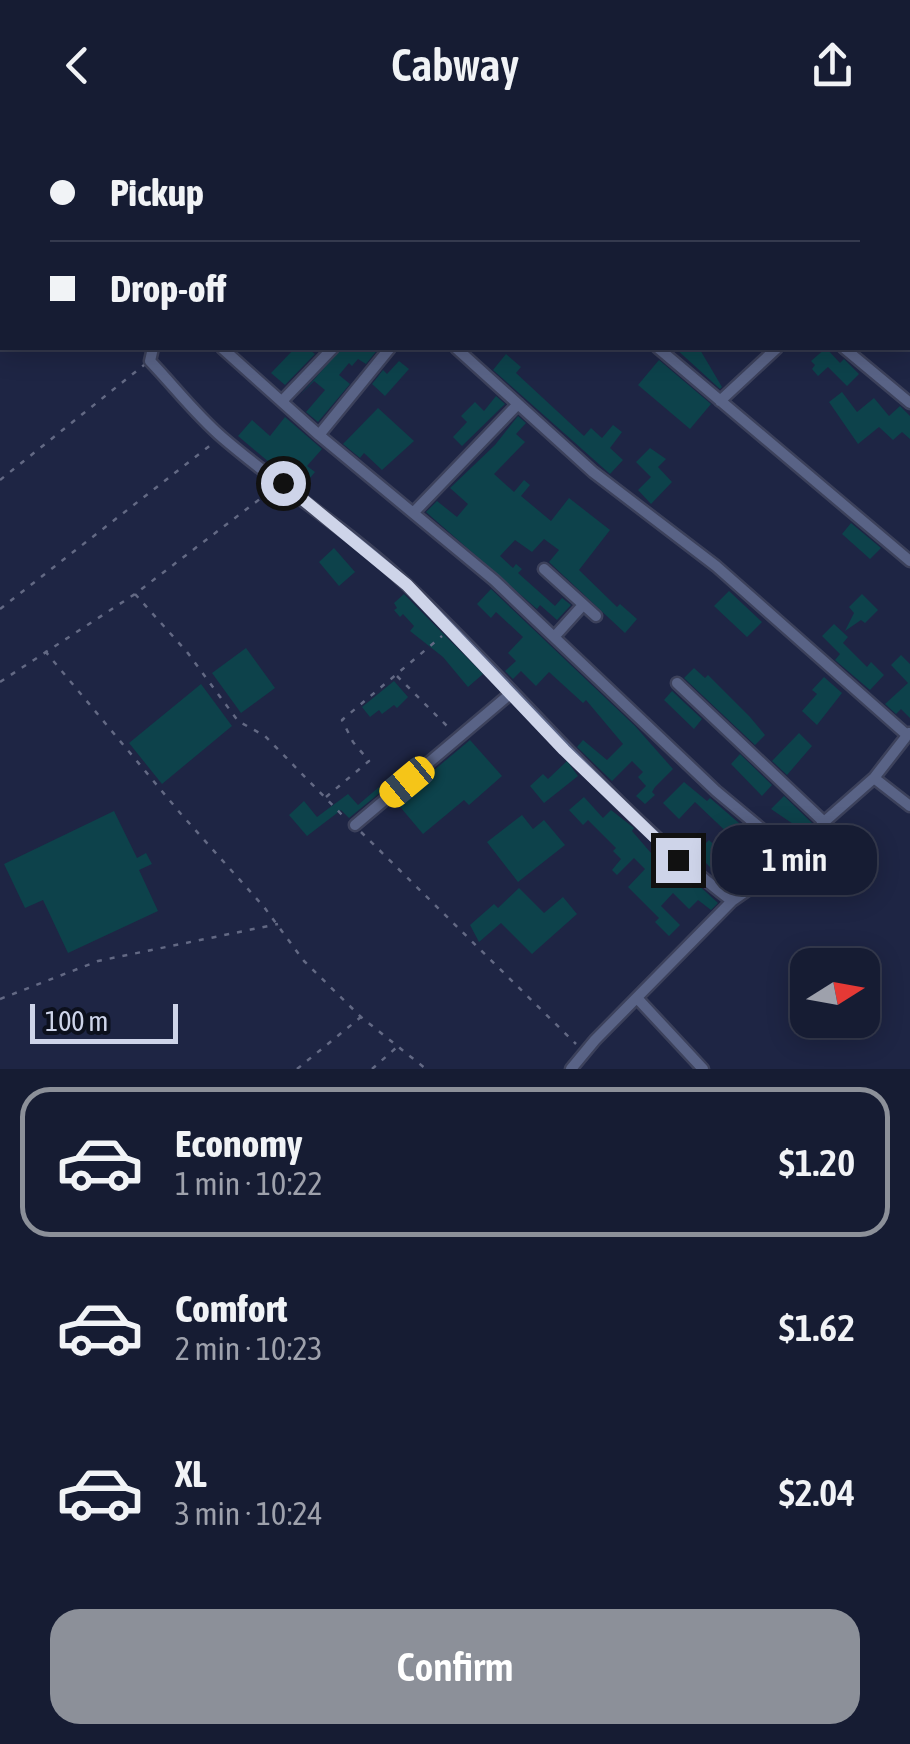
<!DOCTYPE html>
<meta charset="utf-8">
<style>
body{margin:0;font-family:"Asap Condensed",sans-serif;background:#1f253b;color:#f1f3f6;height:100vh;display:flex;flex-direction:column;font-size:38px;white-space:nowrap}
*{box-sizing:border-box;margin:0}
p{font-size:32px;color:#9ea1ac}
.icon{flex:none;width:55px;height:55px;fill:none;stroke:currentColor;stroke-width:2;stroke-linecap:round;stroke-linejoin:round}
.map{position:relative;height:939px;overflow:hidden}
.details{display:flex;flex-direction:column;background:#161c33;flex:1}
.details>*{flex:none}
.banner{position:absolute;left:0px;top:0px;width:910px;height:220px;box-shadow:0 5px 25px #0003,0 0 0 2px #353a4e;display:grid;align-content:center;height:220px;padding:0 50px;background:#161c33}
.needle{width:65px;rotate:79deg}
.fabs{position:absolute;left:790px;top:818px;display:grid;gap:20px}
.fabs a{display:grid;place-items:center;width:90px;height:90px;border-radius:20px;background:#161c33;box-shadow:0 5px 25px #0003,0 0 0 2px #353a4e;font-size:50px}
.scale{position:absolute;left:30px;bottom:25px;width:148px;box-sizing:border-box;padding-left:10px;border:5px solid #ced4e9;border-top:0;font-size:28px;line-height:35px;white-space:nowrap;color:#ced4e9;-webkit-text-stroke:8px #0c101d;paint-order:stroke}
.end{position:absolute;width:45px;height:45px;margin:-22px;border:12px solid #ced4e9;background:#111;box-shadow:0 0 0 5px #111}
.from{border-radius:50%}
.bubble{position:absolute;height:70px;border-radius:30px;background:#161c33;box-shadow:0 5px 25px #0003,0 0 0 2px #353a4e;font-size:32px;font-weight:600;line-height:70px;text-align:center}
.car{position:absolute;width:30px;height:60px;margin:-30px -15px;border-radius:12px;box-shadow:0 0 8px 2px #0007;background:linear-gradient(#f5c518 24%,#345 0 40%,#f5c518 0 76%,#345 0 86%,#f5c518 0)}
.banner b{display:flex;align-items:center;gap:35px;height:95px;font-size:38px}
.banner b+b{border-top:2px solid #353a4e}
.banner i{width:25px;height:25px;background:#f1f3f6}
ul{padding:18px 0 0;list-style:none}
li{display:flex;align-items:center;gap:30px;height:150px;margin:0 20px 15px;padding:0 30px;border:5px solid transparent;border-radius:30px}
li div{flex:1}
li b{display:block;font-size:38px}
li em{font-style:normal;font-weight:600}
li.on{border-color:#8c9099}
li>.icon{width:90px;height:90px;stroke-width:1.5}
.primary-button{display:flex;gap:20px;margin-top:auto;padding:20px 50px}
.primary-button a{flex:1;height:115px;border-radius:30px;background:#8c9099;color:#fff;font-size:40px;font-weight:600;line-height:115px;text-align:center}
header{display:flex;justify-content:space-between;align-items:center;height:130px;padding:0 50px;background:#161c33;font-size:45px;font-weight:600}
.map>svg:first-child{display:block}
.building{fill:#0d424b}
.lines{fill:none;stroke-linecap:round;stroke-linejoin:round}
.minor-casing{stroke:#3c415b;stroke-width:15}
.path{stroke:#636984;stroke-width:2.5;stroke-dasharray:5 8;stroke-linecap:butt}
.minor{stroke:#596386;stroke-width:10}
.route{stroke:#ced4e9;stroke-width:12}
</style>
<header><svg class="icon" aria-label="back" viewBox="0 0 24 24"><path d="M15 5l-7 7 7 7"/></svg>Cabway<svg class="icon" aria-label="share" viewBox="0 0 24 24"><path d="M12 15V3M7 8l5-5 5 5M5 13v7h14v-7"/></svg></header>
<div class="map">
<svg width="910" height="939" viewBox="0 0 910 939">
<rect width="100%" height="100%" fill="#1e2544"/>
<path class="building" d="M295 218H307L315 224 285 255 271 243Z
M342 218H379L366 234 358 229 352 236 349 233 339 245 350 254 318 292 306 282 325 260 314 251 301 264Z
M675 218H699L722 257 720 259Z
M826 218 840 233 844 229 859 244 847 256 828 237 818 246 812 239 815 235 811 231Z
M506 224 521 237 516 243 584 306 591 298 602 308 613 295 622 302 610 318 623 330 610 344 493 240Z
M659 230 711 274 690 299 638 255Z
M399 231 409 239 385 266 372 254 383 240 387 244Z
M842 262 857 282 874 268 889 286 900 276 910 286V309L902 302 893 310 879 297 858 314 829 272Z
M496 266 505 274 462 316 453 307 467 292 461 286 475 272 484 281Z
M378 278 414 311 382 340 364 323 360 328 343 314Z
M518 286 526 293 516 304 525 312 494 344 514 362 524 350 530 355 521 366 551 391 569 368 610 400 579 440 617 477 620 474 637 489 625 503 549 432 559 420 544 409 532 422 515 410 500 426 513 438 516 434 522 439 518 443 555 476 562 468 571 475 557 490 540 475 537 479 426 382 437 371 457 387 468 374 450 358 495 315Z
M285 287 322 319 307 336 315 342 301 359 238 306 252 290 270 306Z
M650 318 666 329 658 337 672 352 651 374 638 360 651 347 636 332Z
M851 393 881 418 870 429 842 404Z
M334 418 355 442 339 456 319 432Z
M491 459 635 596 673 639 655 657 652 662 655 665 645 674 636 666 646 656 638 647 643 642 632 631 612 651 577 617 583 610 607 630 623 614 586 570 583 573 549 542 536 556 521 541 513 549 505 541 516 531 508 523 523 507 496 482 491 488 477 474Z
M729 461 762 492 747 507 714 476Z
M404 464 483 544 468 557 443 527 410 501 414 496 403 484 400 487 394 480 397 478 394 473Z
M862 464 878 480 865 493 861 490 845 501 854 483 849 477Z
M834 494 848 507 843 513 867 537 871 532 884 545 870 560 835 530 840 524 822 506Z
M246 518 275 558 241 583 212 543Z
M901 525 910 534V588L901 579 896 584 885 574 908 553 891 535Z
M694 538 705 548 708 545 750 587 765 605 755 615 684 548Z
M824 547 842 563 817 595 802 581 817 564 812 560Z
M394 551 408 567 397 578 394 575 382 584 379 580 370 587 362 577Z
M201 554 232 596 162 654 129 613Z
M672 561 702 589 694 599 664 570Z
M799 603 812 616 787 645 772 631Z
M470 610 502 646 469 675 464 670 423 704 396 672Z
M740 624 772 655 762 666 731 634Z
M567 631 578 646 544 673 530 656 543 644 548 649Z
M684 652 707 671 710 668 769 719 756 732 748 724 736 736 741 741 728 755 705 732 702 735 692 727 709 710 722 723 735 710 695 672 679 689 663 673Z
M379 657 382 661 349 688 341 680 307 706 289 685 304 671 317 687 348 664 358 675Z
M784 666 812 693 805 702 771 679Z
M584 667 603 688 611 680 634 698 632 701 657 730 651 736 662 747 670 738 688 756 694 751 718 773 711 780 698 770 689 779 673 763 661 776 680 795 669 806 655 792 659 788 628 757 645 739 634 728 617 745 612 740 621 729 613 721 616 718 588 690 583 695 569 680Z
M114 681 137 728 146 723 152 734 139 740 158 781 68 823 43 770 25 778 4 734Z
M522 685 533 699 544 690 565 715 518 752 487 712Z
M519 758 544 783 563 767 577 784 532 824 501 793 479 812 470 795 494 774 498 778Z"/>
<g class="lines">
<defs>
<path id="minor" d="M435 0 437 2
M788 0 791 2
M0 20 2 23
M908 108 910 109
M153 218 150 231C174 256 196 285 223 308 282 359 349 400 406 454 517 559 611 678 732 771
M222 218 319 305 494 450 716 661 795 727
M456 218 593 342 716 436 907 605
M658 218 910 431
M844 218 910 273
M283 270 333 218
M720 271 777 218
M319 305 390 218
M415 381 518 274
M544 439 596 486
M555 506 583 475
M677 553 824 692
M874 648 910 676
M355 695 510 564
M637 868 703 939
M571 939 595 910 732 771 795 727 824 692 874 648 909 603"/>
</defs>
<use href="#minor" class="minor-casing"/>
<path class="path" d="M57 2 59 0
M349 2 352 0
M0 90 2 88
M0 350 144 235
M135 464 187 522 238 591 265 606 347 690
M0 479 212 314
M45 521 181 684 264 777 304 831 361 887 426 939
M397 546 451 600
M0 552 135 464 273 359
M326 667 369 631 353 612 342 590 442 506
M361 702 576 914
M0 869 98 831 278 794
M297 939 361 887
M372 939 397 917"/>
<use href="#minor" class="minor"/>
</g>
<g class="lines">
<path class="route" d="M283 353 407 455 564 620 678 730"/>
</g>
</svg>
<div class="fabs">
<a><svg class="needle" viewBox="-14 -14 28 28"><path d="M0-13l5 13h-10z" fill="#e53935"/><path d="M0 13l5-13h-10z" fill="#9ea1ac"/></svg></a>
</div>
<div class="scale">100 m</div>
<i class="end from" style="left:283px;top:353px"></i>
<i class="end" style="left:678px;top:730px"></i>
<div class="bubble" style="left:712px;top:695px;width:165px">1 min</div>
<i class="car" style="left:407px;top:652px;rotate:230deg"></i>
<div class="banner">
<b><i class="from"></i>Pickup</b>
<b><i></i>Drop-off</b>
</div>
</div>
<section class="details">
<ul>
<li class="on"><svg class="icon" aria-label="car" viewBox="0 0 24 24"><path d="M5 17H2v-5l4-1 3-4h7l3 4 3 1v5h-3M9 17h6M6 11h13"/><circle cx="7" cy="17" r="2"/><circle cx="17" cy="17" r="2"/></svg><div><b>Economy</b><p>1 min · 10:22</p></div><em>$1.20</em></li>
<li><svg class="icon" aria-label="car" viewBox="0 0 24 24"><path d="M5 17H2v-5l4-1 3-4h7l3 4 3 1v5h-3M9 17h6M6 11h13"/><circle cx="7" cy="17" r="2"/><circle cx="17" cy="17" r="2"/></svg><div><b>Comfort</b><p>2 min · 10:23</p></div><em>$1.62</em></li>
<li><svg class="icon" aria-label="car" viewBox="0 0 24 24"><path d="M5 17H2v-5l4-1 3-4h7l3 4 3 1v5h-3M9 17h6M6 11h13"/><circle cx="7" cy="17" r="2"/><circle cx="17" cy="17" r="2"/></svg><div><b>XL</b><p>3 min · 10:24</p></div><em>$2.04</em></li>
</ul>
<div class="primary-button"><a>Confirm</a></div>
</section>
